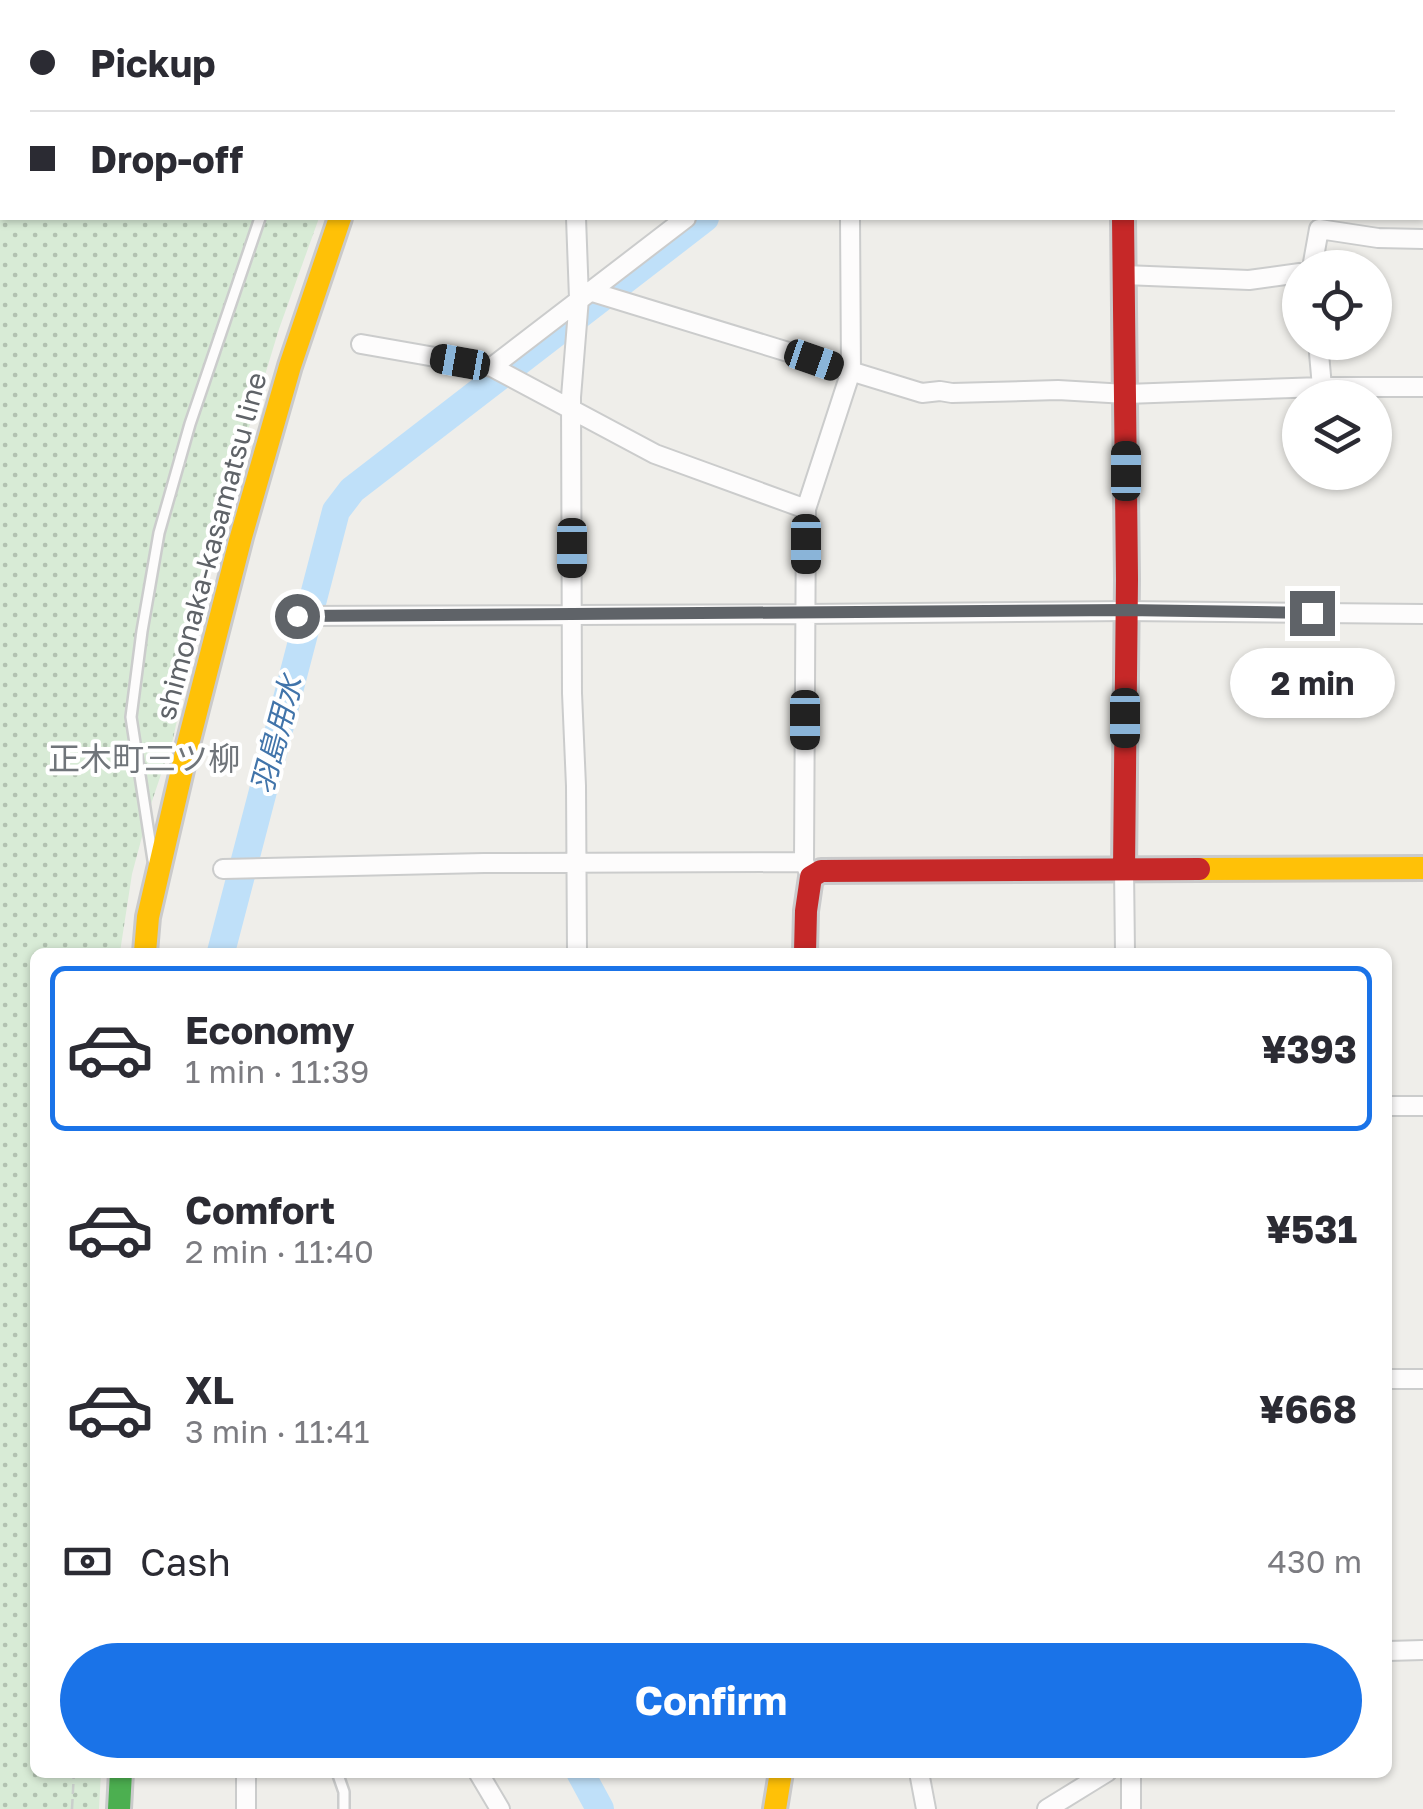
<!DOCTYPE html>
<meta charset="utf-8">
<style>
body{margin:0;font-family:"Golos Text","Noto Sans JP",sans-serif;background:#f2f2f3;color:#2b2b33;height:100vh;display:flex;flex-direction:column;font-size:38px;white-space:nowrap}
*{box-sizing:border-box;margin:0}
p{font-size:32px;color:#7c7c81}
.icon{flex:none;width:55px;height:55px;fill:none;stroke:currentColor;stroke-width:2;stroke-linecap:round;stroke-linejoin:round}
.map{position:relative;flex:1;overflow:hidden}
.sheet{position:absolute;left:30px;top:948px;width:1362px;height:830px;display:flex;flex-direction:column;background:#fff;border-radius:15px;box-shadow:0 2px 8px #0004}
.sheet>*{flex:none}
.top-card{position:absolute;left:0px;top:0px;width:1425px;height:220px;box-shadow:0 2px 8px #0004;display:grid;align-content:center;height:220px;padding:0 30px;background:#fff}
.tools{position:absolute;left:1282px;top:250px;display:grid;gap:20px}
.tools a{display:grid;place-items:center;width:110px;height:110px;border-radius:50%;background:#fff;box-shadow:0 2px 8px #0004;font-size:50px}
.end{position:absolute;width:45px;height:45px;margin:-22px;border:12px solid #5f6368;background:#fff;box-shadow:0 0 0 5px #fff}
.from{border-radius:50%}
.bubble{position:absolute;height:70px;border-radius:35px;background:#fff;box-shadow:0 2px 8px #0004;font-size:32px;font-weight:700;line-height:70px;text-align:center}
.car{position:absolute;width:30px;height:60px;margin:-30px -15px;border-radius:12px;box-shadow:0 0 8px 2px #0007;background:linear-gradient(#222 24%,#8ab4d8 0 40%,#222 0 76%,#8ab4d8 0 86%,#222 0)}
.top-card b{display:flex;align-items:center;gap:35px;height:95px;font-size:38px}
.top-card b+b{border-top:2px solid #e1e1e2}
.top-card i{width:25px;height:25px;background:#2b2b33}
ul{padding:18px 0 0;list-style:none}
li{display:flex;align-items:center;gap:30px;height:165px;margin:0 20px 15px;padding:0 10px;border:5px solid transparent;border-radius:15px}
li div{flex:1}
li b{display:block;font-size:38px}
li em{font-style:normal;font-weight:700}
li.on{border-color:#1a73e8}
li>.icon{width:90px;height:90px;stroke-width:1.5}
.pay{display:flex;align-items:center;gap:25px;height:110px;padding:0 30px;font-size:38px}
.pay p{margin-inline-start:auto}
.cta{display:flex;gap:20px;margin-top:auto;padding:20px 30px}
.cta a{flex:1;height:115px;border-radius:60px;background:#1a73e8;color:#fff;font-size:40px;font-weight:700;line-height:115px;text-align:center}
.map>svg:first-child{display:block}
.grass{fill:url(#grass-dots)}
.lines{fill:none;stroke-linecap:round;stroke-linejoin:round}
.river{stroke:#bfe0f9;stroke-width:28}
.lane-casing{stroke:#cbcccc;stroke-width:14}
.street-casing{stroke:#cbcccc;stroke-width:22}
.fast-casing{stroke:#cacacb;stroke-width:28}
.slow-casing{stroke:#cacacb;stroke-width:28}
.jam-casing{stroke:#cacacb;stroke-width:28}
.path{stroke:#cacfcc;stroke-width:2.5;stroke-dasharray:10 5;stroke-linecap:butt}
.lane{stroke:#fdfcfc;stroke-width:9}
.street{stroke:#fdfcfc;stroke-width:18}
.fast{stroke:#4caf50;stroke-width:22}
.slow{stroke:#ffc107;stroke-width:22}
.jam{stroke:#c62828;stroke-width:22}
.route{stroke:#5f6368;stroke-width:12}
.labels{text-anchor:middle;stroke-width:8;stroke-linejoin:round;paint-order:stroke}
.street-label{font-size:28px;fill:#5f6368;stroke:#fff}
.water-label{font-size:30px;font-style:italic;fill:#4174aa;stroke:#fff}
.quarter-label{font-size:32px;fill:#70757a;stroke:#fff}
</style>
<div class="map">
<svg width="1423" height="1809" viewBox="0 0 1423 1809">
<defs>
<pattern id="grass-dots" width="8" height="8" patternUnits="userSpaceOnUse" patternTransform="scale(2.5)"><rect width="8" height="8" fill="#d8ebd6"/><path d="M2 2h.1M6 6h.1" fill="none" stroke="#b2c2b1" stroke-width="1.8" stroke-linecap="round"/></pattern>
</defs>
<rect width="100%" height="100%" fill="#efeeea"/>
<path class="grass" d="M0 0H396L395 2H2V218H319L279 329 243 447 198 622 173 739 150 807 132 874 120 952H35V1772L101 1773 99 1809H0Z"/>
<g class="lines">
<path class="river" d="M983 2 986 0
M221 952 336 511 352 490 705 218
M580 1772 600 1809"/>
<defs>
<path id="lane" d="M334 2 335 0
M153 860 131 717 142 631 159 533 190 424 260 218
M337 1772 344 1792V1809"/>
<path id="street" d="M734 0V2
M1310 2V0
M1422 125 1423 126
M576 218 579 298 571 397 572 693 576 786 577 952
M1312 268 1319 229 1378 238 1423 239
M1124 275 1249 280 1300 273
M589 291 922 393 940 391 952 393 1058 390 1126 394 1322 387H1423
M1318 342 1322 387
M361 344 492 367 655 454 806 509
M492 367 686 218
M297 616 806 614 1126 611 1423 614
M223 869 484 863 804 862
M1124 869 1125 952
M811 877 804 862 806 509 851 371 850 218
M1388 1106H1423
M1388 1379H1423
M1388 1651 1423 1650
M246 1772V1809
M478 1772 500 1809
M919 1772 926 1809
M1131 1772V1809
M1047 1809 1107 1772"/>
<path id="fast" d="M119 1809 121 1772"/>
<path id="slow" d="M1199 869 1423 868
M145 952 148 917 188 744 241 537 290 366 340 218
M775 1809 781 1772"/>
<path id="jam" d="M1102 0V2
M420 2 421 0
M1123 218 1127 579 1124 869
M805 952 806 911 811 877 821 871 1199 869"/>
</defs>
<use href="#lane" class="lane-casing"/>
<use href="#street" class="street-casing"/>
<use href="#fast" class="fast-casing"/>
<use href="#slow" class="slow-casing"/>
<use href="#jam" class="jam-casing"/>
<path class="path" d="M72 1809 74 1772"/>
<use href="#lane" class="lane"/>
<use href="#street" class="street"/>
<use href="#fast" class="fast"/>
<use href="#slow" class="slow"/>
<use href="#jam" class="jam"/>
</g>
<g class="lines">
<path class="route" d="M297 616 1126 610 1312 613"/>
</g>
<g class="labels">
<g class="street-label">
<text transform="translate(211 546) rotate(-75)" y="10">shimonaka-kasamatsu line</text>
</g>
<g class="water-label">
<text transform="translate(277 735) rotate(-75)" y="10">羽島用水</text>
</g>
<g class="quarter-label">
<text x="144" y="770">正木町三ツ柳</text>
</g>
</g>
</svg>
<div class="tools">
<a><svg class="icon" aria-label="locate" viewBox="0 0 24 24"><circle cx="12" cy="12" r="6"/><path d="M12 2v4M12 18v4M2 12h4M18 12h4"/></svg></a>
<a><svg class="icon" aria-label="layers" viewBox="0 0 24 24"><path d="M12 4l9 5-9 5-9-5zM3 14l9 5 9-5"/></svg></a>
</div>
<i class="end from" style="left:297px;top:616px"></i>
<i class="end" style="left:1312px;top:613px"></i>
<div class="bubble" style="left:1230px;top:648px;width:165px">2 min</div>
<i class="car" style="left:814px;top:360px;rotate:109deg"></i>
<i class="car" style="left:460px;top:362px;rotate:280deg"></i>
<i class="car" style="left:1126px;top:471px;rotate:0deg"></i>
<i class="car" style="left:806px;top:544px;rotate:180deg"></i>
<i class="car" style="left:572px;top:548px;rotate:180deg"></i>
<i class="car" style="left:1125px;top:718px;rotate:180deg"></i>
<i class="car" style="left:805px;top:720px;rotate:180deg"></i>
<div class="top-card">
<b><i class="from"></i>Pickup</b>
<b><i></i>Drop-off</b>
</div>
<section class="sheet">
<ul>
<li class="on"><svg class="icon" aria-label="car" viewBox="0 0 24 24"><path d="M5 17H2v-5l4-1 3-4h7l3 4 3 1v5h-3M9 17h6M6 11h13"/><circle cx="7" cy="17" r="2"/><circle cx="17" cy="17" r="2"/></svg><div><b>Economy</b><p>1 min · 11:39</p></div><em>¥393</em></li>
<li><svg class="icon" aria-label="car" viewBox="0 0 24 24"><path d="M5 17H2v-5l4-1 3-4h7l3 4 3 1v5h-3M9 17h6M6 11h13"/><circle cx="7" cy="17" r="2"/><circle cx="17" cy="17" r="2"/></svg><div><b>Comfort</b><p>2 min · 11:40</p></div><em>¥531</em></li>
<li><svg class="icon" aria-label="car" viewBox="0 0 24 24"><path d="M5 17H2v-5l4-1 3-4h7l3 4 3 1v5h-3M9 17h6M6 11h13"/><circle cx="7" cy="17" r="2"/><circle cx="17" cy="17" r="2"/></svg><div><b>XL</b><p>3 min · 11:41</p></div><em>¥668</em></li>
</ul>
<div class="pay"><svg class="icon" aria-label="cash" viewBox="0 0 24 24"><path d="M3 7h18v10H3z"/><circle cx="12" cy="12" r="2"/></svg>Cash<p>430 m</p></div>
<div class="cta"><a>Confirm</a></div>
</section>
</div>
